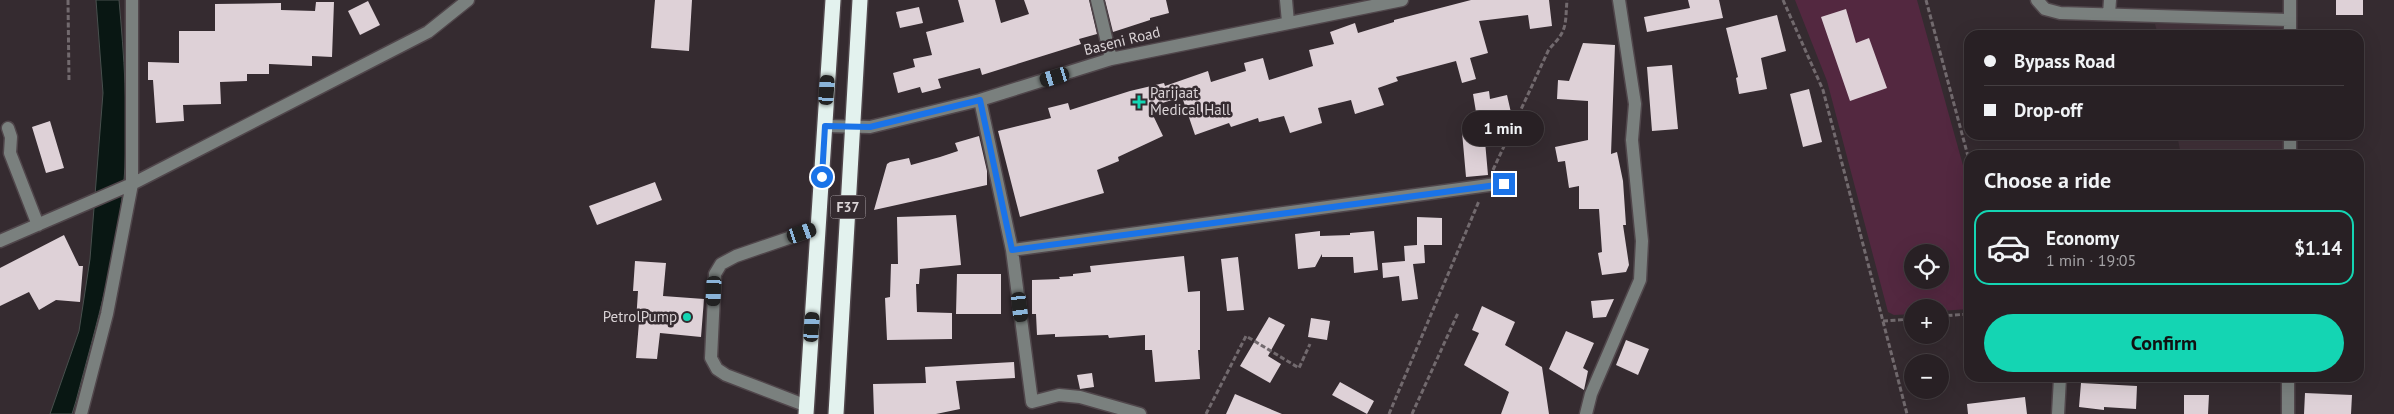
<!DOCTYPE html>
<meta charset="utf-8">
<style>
body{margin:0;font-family:"PT Sans",sans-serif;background:#30282c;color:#f1f3f6;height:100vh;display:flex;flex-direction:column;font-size:19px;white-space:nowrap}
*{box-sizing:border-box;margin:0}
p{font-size:16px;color:#a5a3a6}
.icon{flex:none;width:28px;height:28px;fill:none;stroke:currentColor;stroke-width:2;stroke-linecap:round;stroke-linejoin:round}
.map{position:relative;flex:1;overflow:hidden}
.panel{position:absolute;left:1964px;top:150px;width:400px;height:232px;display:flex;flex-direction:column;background:#282024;border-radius:15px;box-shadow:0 5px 20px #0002,0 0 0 1px #443e41}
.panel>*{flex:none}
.guide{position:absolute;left:1964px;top:30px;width:400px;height:110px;border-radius:15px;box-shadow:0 5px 20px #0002,0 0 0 1px #443e41;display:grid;align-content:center;height:110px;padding:0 20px;background:#282024}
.fabs{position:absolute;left:1904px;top:244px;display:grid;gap:10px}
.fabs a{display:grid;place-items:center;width:45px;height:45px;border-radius:50%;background:#282024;box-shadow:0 5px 20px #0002,0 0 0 1px #443e41;font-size:25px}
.end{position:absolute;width:22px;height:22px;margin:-11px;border:6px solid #1a73e8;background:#fff;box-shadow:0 0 0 2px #fff}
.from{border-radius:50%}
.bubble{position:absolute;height:35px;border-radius:18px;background:#282024;box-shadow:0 5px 20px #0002,0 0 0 1px #443e41;font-size:16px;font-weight:700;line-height:35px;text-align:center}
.car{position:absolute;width:15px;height:30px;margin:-15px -8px;border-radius:6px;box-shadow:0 0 4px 1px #0007;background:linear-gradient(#222 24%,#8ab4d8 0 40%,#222 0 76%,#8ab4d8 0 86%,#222 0)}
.guide b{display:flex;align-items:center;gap:18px;height:48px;font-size:19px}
.guide b+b{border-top:1px solid #443e41}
.guide i{width:12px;height:12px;background:#f1f3f6}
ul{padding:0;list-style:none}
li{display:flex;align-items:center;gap:15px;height:75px;margin:0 10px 8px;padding:0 10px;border:2px solid transparent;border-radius:15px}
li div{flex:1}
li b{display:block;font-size:19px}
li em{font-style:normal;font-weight:700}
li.selected{border-color:#14d5b3}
li>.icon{width:45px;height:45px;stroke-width:1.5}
h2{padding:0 20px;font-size:22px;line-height:60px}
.button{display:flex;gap:10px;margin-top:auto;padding:10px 20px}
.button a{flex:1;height:58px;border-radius:30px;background:#14d5b3;color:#111;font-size:20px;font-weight:700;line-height:58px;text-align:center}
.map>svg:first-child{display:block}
.built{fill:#42323a}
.green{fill:#532840;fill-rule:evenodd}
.water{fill:#091713;stroke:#48504e}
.building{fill:#ded1d7}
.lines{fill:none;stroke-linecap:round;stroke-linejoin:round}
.minor-casing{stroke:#50464b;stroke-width:15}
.highway-casing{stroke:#50464b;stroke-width:18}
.path{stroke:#726a6e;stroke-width:3;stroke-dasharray:5 2.5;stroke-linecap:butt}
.minor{stroke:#7a807e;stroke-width:12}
.highway{stroke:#e3f2ee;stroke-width:15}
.route{stroke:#1a73e8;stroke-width:6}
.poi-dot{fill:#14d5b3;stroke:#352b30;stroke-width:2}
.labels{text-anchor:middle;stroke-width:5;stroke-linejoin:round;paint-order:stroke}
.shield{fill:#352b30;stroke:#a9a1a5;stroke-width:1}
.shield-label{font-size:14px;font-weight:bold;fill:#dbd4d7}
.street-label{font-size:15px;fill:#dbd4d7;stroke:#352b30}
.poi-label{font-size:15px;fill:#dbd4d7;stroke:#352b30;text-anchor:start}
</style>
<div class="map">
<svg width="2394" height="414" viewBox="0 0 2394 414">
<rect width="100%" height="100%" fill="#352b30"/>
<path class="built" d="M2282 21V35H2158L2155 24Z
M2177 135H2284V155H2181Z"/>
<path class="green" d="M1795 0H1917L1969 187V309L1940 311V308H1912V314L1894 315 1888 312 1827 81ZM1912 252H1940V280H1912Z"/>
<path class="water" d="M96 0H119C124 56 128 111 125 167 120 246 96 325 76 401L72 414H50L79 331 90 259 103 93Z"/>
<path class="building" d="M655 0H692L689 51 651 48Z
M958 0H995L1001 23 1029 14 1024 0H1089L1097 34 1079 39 1081 44 982 75 980 68 938 79 941 88 922 93 920 87 898 93 893 73 915 67 913 59 932 55 926 32 964 22Z
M1105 0H1166L1169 13 1150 18V20L1113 32Z
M1471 0H1549L1552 26 1530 29 1528 15 1479 21 1488 53 1470 58 1476 79 1462 83 1456 61 1396 77 1398 81 1378 88 1384 105 1355 114 1351 100 1318 108 1322 123 1290 133 1284 116 1259 122 1258 118 1231 127 1229 123 1195 135 1182 97 1149 107 1163 136 1118 157 1119 161 1097 170 1104 193 1020 217 998 131 1051 118 1048 108 1068 103 1070 110 1130 91 1164 83 1165 86 1208 71 1211 82 1246 71 1244 63 1263 58 1269 80 1313 66 1309 50 1334 44 1330 32 1355 23 1358 33 1394 22V20Z
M1688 0H1719L1723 18 1647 32 1644 17 1690 8Z
M2336 0H2363V15H2336Z
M368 1 380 25 360 35 348 11Z
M316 2H334L332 57 312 56V66L269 64V74H247V81L220 82 221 104 183 105 184 121 156 123 153 80H148V62L179 63V31H215V4L281 3V10L315 11Z
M919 7 923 23 900 28 896 12Z
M1846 9 1856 43 1869 38 1887 88 1850 101 1821 17Z
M1777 15 1786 51 1761 58 1767 89 1739 94 1736 78 1738 77 1726 28Z
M1583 43 1615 45 1611 154 1617 152 1623 181 1626 225H1623L1629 265 1626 272 1602 275 1598 253 1602 252 1599 209H1579V186L1569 188 1565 161 1558 162 1555 147 1588 140V101L1557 99 1558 80 1569 81Z
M1672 65 1678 129 1652 131 1647 67Z
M1809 89 1822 142 1803 147 1790 94Z
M1489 91 1490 99 1507 95 1512 117 1478 124 1473 94Z
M50 121 64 168 46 173 32 127Z
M1484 130 1488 175 1466 177 1462 132Z
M979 136 987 171V185L874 210 887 164 890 162 909 158 911 165 940 157 958 151 955 143Z
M655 182 662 200 597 225 589 206Z
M956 215 961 265 920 269 919 284H916L917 312 952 313V339L887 340 885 298 890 297 891 264H898L897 217Z
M1417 217 1442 218V245H1424L1425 263 1413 264 1418 299 1402 301 1399 276 1383 278 1382 263 1405 261 1404 246 1417 245Z
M1320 231V236L1350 235V233L1374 231 1378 270 1354 273 1353 257H1322V254L1315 267 1298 269 1295 234Z
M64 235 79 266H83L80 302 56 300 39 310 29 292 0 306V268Z
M1184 256 1188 292 1200 291V350H1198L1200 379 1155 382 1152 350H1145V335L1109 338 1108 335 1055 337V334L1037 335 1036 314H1032V280L1060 279 1059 277 1073 276V274L1091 272 1090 266Z
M1238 257 1244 310 1227 311 1221 259Z
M635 261 666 263 663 296 704 299 701 337 660 333 657 359 636 358 639 322H636L638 291H633Z
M957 274H1001V314H956Z
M1614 299 1606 317 1593 318 1591 301Z
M1482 306 1515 322 1505 345 1542 367 1549 414H1501L1509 392 1464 365 1479 333 1472 330Z
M1269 317 1285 325 1268 356 1281 364 1270 383 1240 366Z
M1311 318 1330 321 1327 340 1308 337Z
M1566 331 1594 343 1583 368 1588 371 1584 390 1549 369Z
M1626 340 1649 349 1638 375 1616 365Z
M1014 362 1015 378 956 381 960 409 936 414H874L873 384 926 383 925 367Z
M1092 373 1094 387 1080 389 1077 375Z
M1340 382 1374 401 1367 414 1332 395Z
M2081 383 2137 386 2136 409 2104 407V410L2079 407Z
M2305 393 2352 395 2351 414H2304Z
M1235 394 1282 414H1226Z
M2184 395H2209L2208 414H2184Z
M2025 397 2027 414H1968L1967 404Z"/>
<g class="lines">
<defs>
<path id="minor" d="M1097 0 1111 59
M1286 0 1288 22
M2037 0 2045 9 2060 13 2290 20
M2109 14 2110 0
M2290 35V0
M980 100 1012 250 1032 402 1059 395 1080 397 1140 414
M825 126 870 127 980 100 1111 59 1402 0
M8 128 11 137 10 153 38 225
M2290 155V135
M0 241 132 184 428 32 468 0
M1012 250 1504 183
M807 406 726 375 717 369 711 358 715 274 721 264 736 256 818 228
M81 414 107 314 132 184V0
M1586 414 1591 394 1640 280 1642 241 1632 140 1635 104 1619 0
M2058 414 2060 378
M2288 414V378"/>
<path id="highway" d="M806 414 833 0
M836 414 860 0"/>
</defs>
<use href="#minor" class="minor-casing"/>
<use href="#highway" class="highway-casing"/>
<path class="path" d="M68 0 69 82
M1783 0 1823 90 1907 414
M1926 0 1969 160
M1493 170 1549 49C1568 30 1565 25 1567 0
M1940 316 1969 314
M1883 321 1912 319
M1206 414 1246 336 1299 368 1310 344
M1389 414 1479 201
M1412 414 1458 313"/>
<use href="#minor" class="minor"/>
<use href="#highway" class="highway"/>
</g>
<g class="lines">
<path class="route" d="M822 177 825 126 870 127 980 100 1012 250 1504 184"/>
</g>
<g class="poi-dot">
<path d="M1136.5 94.5h5v5h5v5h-5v5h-5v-5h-5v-5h5z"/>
<circle cx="687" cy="317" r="5"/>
</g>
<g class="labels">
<rect class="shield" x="830.5" y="195.5" width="35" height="23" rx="4"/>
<g class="shield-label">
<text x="848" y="212">F37</text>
</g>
<g class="street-label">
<text transform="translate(1122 41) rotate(-14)" y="5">Baseni Road</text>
</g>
<g class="poi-label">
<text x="1150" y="98">Parijaat<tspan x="1150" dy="17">Medical Hall</tspan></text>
<text x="677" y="322" text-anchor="end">PetrolPump</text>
</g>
</g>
</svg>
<div class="fabs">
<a><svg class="icon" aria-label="locate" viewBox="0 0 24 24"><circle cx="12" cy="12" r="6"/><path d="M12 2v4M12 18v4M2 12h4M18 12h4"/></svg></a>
<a>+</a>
<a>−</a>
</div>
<i class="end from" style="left:822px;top:177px"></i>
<i class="end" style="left:1504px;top:184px"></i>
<div class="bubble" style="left:1462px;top:111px;width:82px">1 min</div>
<i class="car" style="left:1055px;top:77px;rotate:253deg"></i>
<i class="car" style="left:827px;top:90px;rotate:4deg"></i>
<i class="car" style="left:802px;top:233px;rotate:71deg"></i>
<i class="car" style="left:714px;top:291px;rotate:183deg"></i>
<i class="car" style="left:1020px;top:307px;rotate:173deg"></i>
<i class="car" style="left:812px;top:327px;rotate:4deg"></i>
<div class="guide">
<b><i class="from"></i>Bypass Road</b>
<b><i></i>Drop-off</b>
</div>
<section class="panel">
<h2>Choose a ride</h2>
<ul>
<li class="selected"><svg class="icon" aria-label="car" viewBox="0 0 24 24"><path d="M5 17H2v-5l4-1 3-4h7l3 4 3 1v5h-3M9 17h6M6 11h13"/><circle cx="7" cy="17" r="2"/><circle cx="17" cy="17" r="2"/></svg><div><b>Economy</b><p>1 min · 19:05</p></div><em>$1.14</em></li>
</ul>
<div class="button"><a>Confirm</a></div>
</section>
</div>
